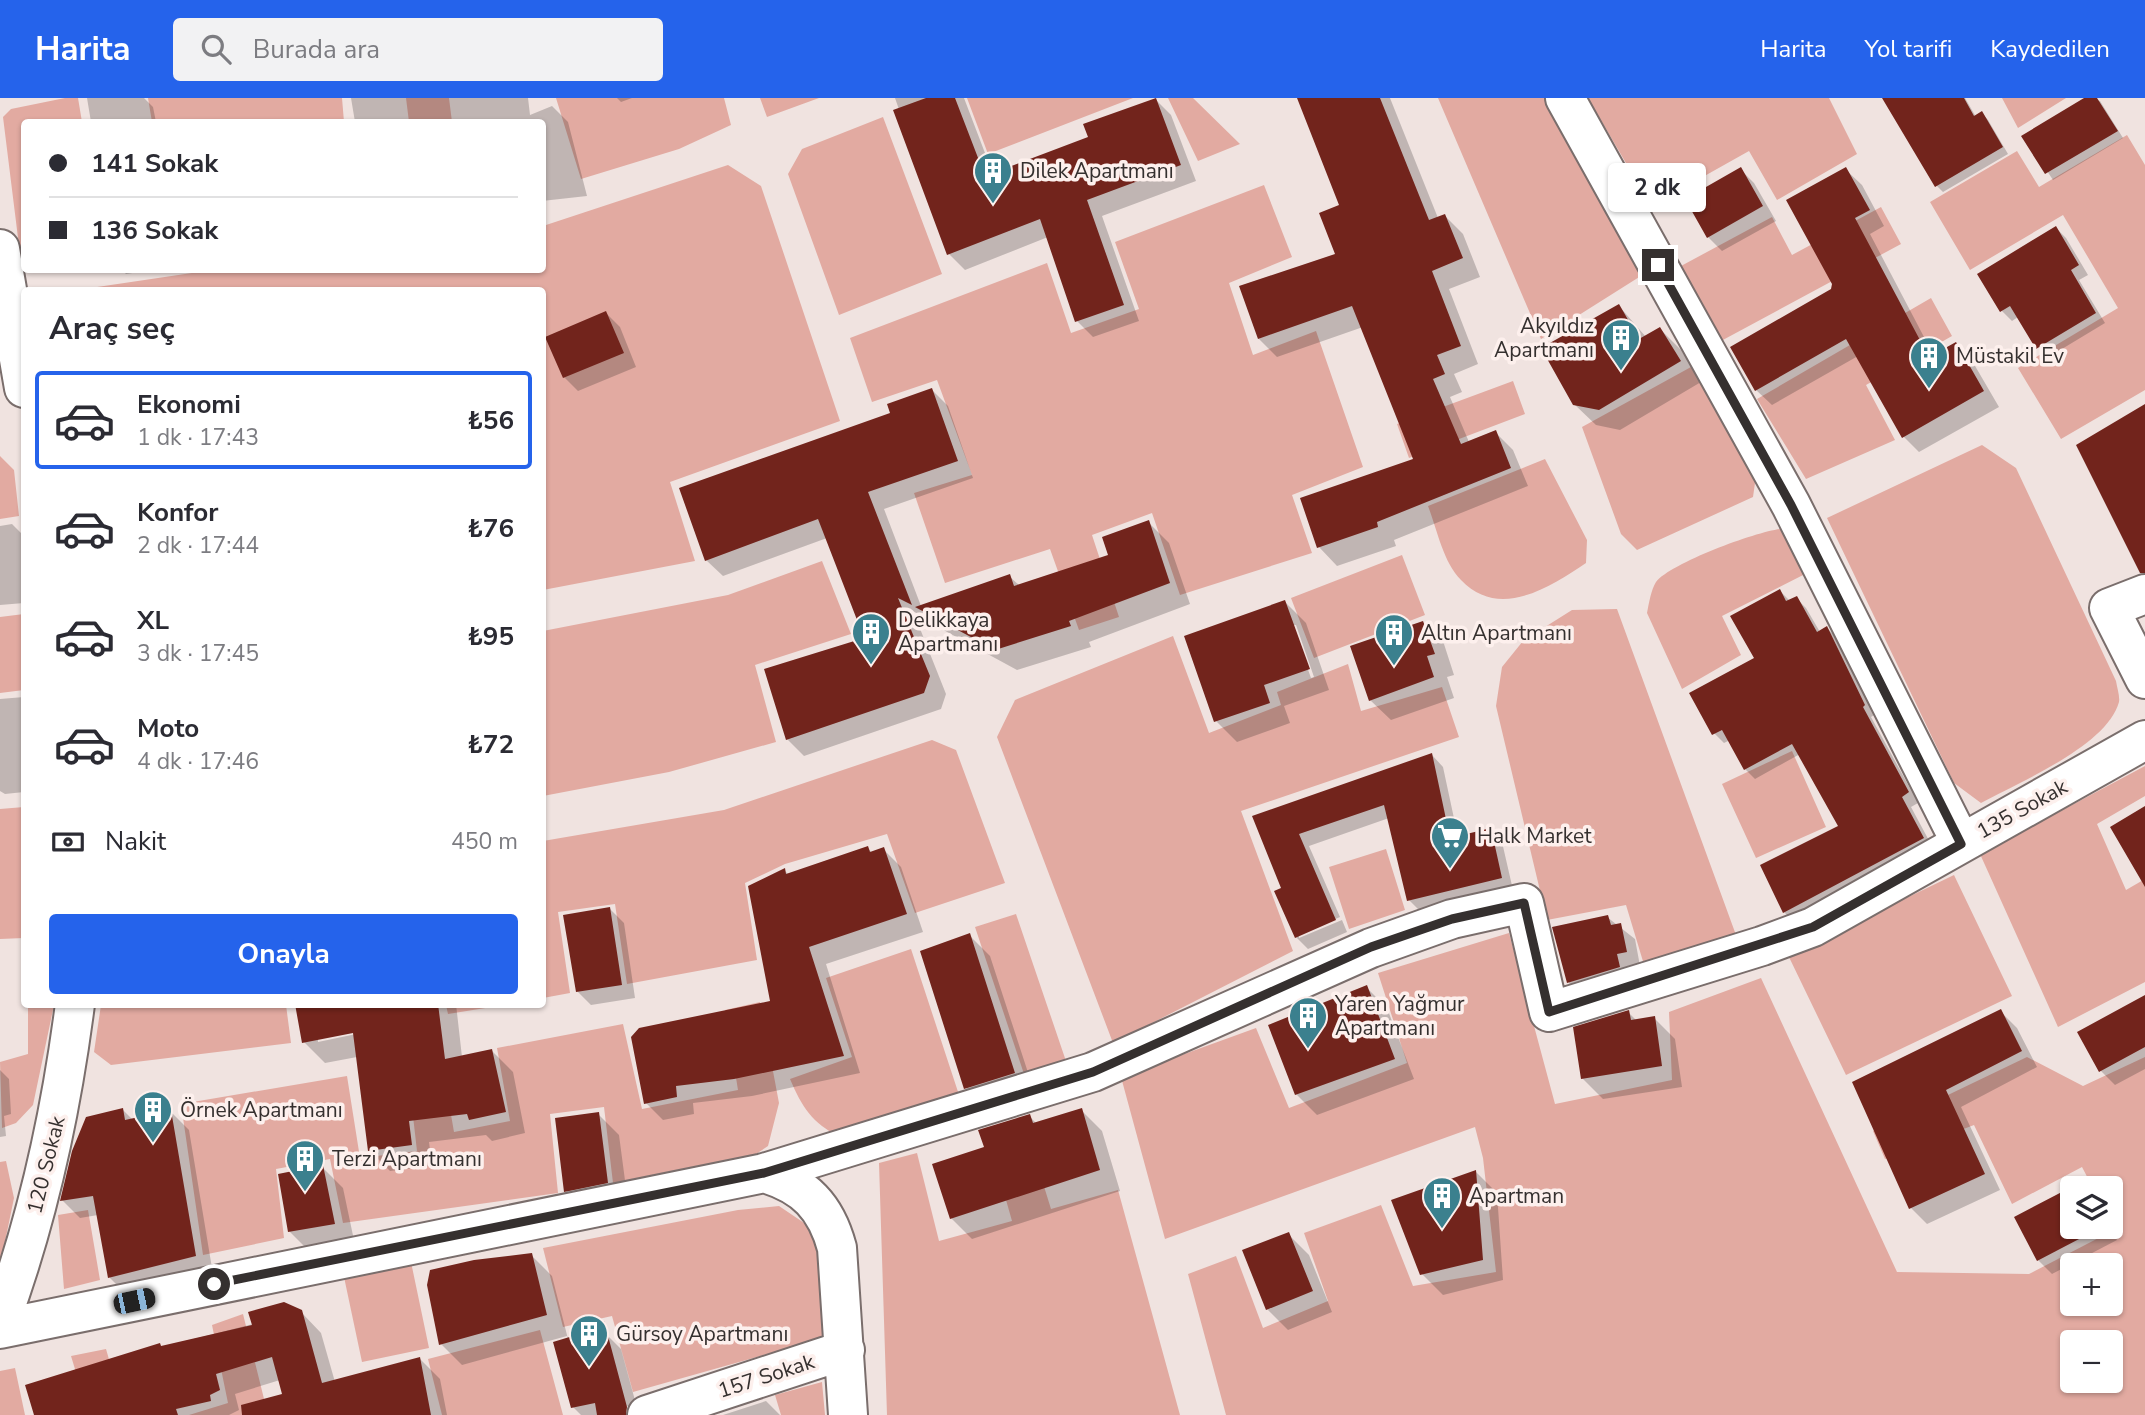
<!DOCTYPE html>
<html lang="tr">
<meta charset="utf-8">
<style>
body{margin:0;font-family:"Nunito Sans",sans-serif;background:#f2f2f3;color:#2b2b33;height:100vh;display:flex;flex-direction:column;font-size:26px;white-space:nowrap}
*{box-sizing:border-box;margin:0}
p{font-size:23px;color:#7c7c81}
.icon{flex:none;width:38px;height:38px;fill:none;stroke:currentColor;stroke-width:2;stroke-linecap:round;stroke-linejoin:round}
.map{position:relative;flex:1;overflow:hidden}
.panel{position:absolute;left:21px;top:189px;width:525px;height:721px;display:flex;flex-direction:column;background:#fff;border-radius:7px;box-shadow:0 2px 5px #0004}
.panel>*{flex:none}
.hud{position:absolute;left:21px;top:21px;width:525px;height:154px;border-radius:7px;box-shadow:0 2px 5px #0004;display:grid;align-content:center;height:154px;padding:0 28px;background:#fff}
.controls{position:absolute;left:2060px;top:1078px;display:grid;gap:14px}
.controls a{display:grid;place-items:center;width:63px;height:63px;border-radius:7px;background:#fff;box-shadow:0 2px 5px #0004;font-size:35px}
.end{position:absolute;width:32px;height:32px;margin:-16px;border:9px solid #35302f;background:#fff;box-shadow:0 0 0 4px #fff}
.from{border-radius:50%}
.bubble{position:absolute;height:49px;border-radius:7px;background:#fff;box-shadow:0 2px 5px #0004;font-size:23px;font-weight:700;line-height:49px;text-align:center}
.car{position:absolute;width:21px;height:42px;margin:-21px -10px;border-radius:9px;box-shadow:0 0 5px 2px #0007;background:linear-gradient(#222 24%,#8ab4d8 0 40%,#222 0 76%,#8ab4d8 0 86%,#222 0)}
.hud b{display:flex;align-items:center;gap:24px;height:66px;font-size:26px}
.hud b+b{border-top:2px solid #e1e1e2}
.hud i{width:18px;height:18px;background:#2b2b33}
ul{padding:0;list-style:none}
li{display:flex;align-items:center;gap:21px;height:98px;margin:0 14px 10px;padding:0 14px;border:4px solid transparent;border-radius:7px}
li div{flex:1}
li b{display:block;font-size:26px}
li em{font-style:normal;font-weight:700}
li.on{border-color:#2563eb}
li>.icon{width:63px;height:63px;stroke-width:1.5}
h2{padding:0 28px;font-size:32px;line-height:84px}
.pay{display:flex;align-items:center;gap:18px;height:77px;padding:0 28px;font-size:26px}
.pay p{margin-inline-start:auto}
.action{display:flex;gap:14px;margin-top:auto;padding:14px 28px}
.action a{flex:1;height:80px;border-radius:7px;background:#2563eb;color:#fff;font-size:28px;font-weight:700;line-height:80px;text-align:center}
header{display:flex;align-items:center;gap:42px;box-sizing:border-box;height:98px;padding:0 35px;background:#2563eb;color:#fff}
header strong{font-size:33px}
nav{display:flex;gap:38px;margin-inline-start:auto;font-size:24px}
.search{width:490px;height:63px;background:#f2f2f3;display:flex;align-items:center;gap:18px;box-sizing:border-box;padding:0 24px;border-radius:7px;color:#7c7c81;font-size:26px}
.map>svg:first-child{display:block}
.green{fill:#e2aaa1;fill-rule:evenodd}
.shadow{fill:#0003;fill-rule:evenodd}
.building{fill:#72241c}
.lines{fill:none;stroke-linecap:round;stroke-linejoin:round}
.minor-casing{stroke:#7a6e6c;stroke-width:42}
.minor{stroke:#fff;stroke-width:38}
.route{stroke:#35302f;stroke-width:9}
.labels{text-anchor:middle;stroke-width:7;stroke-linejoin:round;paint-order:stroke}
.poi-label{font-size:21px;fill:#35302f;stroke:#fdf0ed;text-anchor:start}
.street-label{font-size:21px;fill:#35302f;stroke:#fdf0ed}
</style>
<header>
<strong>Harita</strong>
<div class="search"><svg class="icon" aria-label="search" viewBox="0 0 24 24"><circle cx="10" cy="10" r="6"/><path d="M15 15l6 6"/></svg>Burada ara</div>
<nav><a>Harita</a><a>Yol tarifi</a><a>Kaydedilen</a></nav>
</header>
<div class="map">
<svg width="2145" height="1317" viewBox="0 0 2145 1317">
<rect width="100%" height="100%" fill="#f0e3e0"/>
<path class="green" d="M65 0H78L82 24H24V172H30H22L3 19 11 11Z
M148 0H342L344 24H152Z
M406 0H449L452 24H409Z
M556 0H724L731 27 679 51 581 81Z
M760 0H819L767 19Z
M967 0H1133L988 56Z
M1168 0H1193L1240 46 1198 63Z
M1438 0H1544L1644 176 1541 241Z
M1588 0H1829L1857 56 1777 102 1749 53 1651 108Z
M2002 0H2066L2018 30Z
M883 19 942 176 839 217 788 76 802 51Z
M2127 37 2145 67V292L2061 341 2018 270 2118 210 2063 117 1970 172 1930 104 2017 53 2039 89Z
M728 67 761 88 840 323 670 384 695 463 543 492 542 192H77L212 172H542L543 128Z
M1264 87 1292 159 1229 185 1253 257 1316 233 1363 369 1292 397 1312 455 1180 497 1152 415 1092 437 1119 519 1079 532 1050 451 945 485 914 395 972 377 937 282 872 304 850 240 1047 165 1071 235 1139 211 1115 144Z
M1881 109 1901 146 1721 243 1681 168 1772 119 1792 157Z
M1931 200 1952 238 1866 287 1895 342 1806 381 1757 301Z
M1691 269 1757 371 1753 399 1637 452 1621 436 1582 329Z
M1513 283 1525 316 1409 360 1397 326Z
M1982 347 2016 370 2116 583C2117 590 2120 598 2119 604 2107 648 2019 684 1981 705L1954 685 1827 420Z
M0 358 14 372 19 418 0 421Z
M1545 361 1587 442 1586 465C1549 490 1499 522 1461 482 1443 464 1437 431 1428 408Z
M1780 431 1793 444 1811 473 1722 518 1741 557 1682 591 1647 515C1649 505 1651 492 1656 484 1671 465 1755 434 1780 431Z
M1402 457 1425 517 1314 560 1291 500Z
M822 463 851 536 755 567 776 644 669 674 543 698V533L728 497Z
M1617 511 1736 837 1645 870 1626 807 1547 822 1496 608 1502 569 1523 543 1572 512Z
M24 516V592L0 595V519Z
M1173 538 1209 635 1281 607 1277 594 1348 566 1361 613 1442 589 1459 639 1241 713 1293 853 1113 945 997 639 1015 602Z
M932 642 956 652 1005 785 915 815 887 736 785 766 745 785 757 862 627 886 615 806 558 814 570 895 543 900V743L724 712Z
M1792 653 1826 729 1756 760 1722 686Z
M2145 668V698L2097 726 2126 792 2145 781V884L2058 929 1980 756Z
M24 709V840L0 841V711Z
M1386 751 1405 812 1349 831 1329 769Z
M1954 777 2012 898 1846 977 1788 857Z
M1016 816 1068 969 1026 982 975 829Z
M1509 835 1555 1006 1672 982 1669 914 1761 880 1897 1174 2029 1176 2114 1132 2111 1124 2110 1090H2093L2082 1069 2012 1106 1974 1027 1885 1061 1873 1033 2027 959 2083 988 2145 959V1317H1226L1188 1176 1236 1158 1263 1230 1328 1203 1304 1135 1381 1107 1413 1188 1496 1174 1483 1060 1475 1029 1165 1141 1121 979 1256 930 1289 1010 1407 965 1378 875ZM2072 1167H2110V1206H2072ZM2072 1244H2110V1283H2072Z
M911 851 962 1006 840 1039C812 1025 802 1009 790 981L852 959 826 880Z
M760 904 779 1005 768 1048 756 1056 613 1085 604 1009 550 1016 558 1095 343 1125 330 1061 276 1071 284 1140 203 1157 181 1006 347 978 360 1060 417 1053 407 966 441 959 454 1034 510 1023 497 950 623 926 642 1011 738 992 725 912Z
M28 907H54L33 1007 16 1025 2 1030 0 964 28 956Z
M101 907H286L291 945 111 967 94 954Z
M446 907V906L504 907 448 916Z
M1024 1024 1051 1111 1118 1092 1180 1317H887L879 1065 917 1055 939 1143 1012 1123 987 1035Z
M6 1063 14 1100 0 1168V1064Z
M779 1108 819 1135 824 1240 633 1294 612 1218 563 1229 543 1150 738 1112Z
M88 1112 100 1182 64 1191 58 1117Z
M411 1164 429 1250 362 1264 344 1179Z
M243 1216 268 1317H189L228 1305 212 1227Z
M540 1232 563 1317H442L428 1261Z
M106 1251 125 1317H89L71 1258Z
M15 1270 25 1317H0V1273Z
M822 1284 825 1317H781L775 1297Z"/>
<path class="shadow" d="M87 0H144L153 9 156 24H91Z
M351 0H528L530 17 552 8 568 24 587 98 542 103V24H355Z
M617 0H632L621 4Z
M895 0H964L993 76 1090 40 1155 1 1171 17 1196 83 1102 118 1139 223 1093 239 1077 223 1048 139 965 172 949 156Z
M1298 0H1390L1438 120 1445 118 1463 136 1480 179 1449 191 1478 266 1454 276 1462 294 1450 299 1469 344 1495 334 1513 352 1528 388 1394 442 1396 448 1337 468 1319 449 1302 401 1415 362 1363 229 1277 259 1259 241 1337 157 1341 108Z
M1889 0H1965L1976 19 1982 15 1988 22 2008 56 1943 94 1937 88Z
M2088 0 2100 3 2123 40 2053 82 2024 38Z
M1740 71 1754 85 1776 123 1722 153 1708 139Z
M1846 72 1862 87 1884 128 1870 136 1934 258 1956 246 1971 261 1999 309 1919 354 1904 339 1858 258 1772 307 1756 292 1833 192Z
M2056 130 2066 140 2088 177 2079 182 2105 225 2047 260 2018 219 2012 223 2002 213Z
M122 172H152L126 176Z
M1619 208 1646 239 1660 231 1681 252 1701 284 1620 332 1596 327 1574 306Z
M606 215 620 229 636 269 578 293 564 279Z
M932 292 948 308 973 380 884 411 921 508 1009 478 1020 488 1110 458 1148 424 1169 445 1190 506 1089 544 1091 549 1017 572 938 529 924 515 926 521 913 513 946 596 941 611 804 658 787 641 866 541 827 440 723 478 706 462 892 316Z
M12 426 24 438V505L0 507V428Z
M1780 493 1790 503 1796 500 1806 510 1820 534 1827 530 1837 540 1874 617 1871 619 1918 705 1911 709 1933 750 1794 824 1784 814 1841 729 1800 656 1755 681 1745 671 1730 642 1724 645 1714 635 1756 561Z
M1285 504 1306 525 1329 592 1284 608 1290 625 1237 644 1216 623ZM1292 527H1296L1314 579 1311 580Z
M1423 525 1444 546 1454 577 1447 579 1454 600 1391 622 1370 602Z
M24 599V694L5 696 0 693V601Z
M1432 657 1443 669 1458 739 1490 732 1502 744 1513 792 1421 814 1409 802 1389 720 1309 748 1340 819 1299 837V840L1342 822 1347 834 1308 851 1296 839 1283 791 1254 719Z
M868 750 872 755 883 751 901 769 923 834 826 866 860 975 752 998 693 1005 694 1016 663 1022 646 1005 772 905 784 772 789 777Z
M610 811 624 825 635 900 591 907 577 893Z
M1607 819 1635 841 1640 868 1583 899 1569 885 1554 831Z
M969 837 990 858 1035 996 986 1011 966 990Z
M1366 889 1387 910 1414 981 1317 1017 1296 996Z
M2145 899V971L2115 987 2101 973 2080 934Z
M297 906H456L462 959 492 953 513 974 525 1035 492 1043 486 1037 429 1044 432 1068 390 1073 369 1052 357 959 325 965 304 944ZM361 932V935L318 944V940Z
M1628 914 1637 923 1654 920 1675 941 1682 989 1603 1001 1582 980Z
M2001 914 2017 930 2037 969 1961 1009 2000 1092 1927 1126 1911 1110 1854 985Z
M0 972 9 981 11 1016 4 1018 6 1038 0 1039Z
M123 1012 133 1022 171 1014 189 1032 213 1176 128 1198 110 1180 98 1117 80 1120 62 1102Z
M1081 1012 1102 1033 1120 1093 972 1141 951 1120 987 1050 1029 1018 1037 1026Z
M598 1016 619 1037 628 1105 586 1114 566 1093Z
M322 1069 343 1090 355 1147 310 1154 289 1133Z
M1476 1074 1497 1095 1503 1182 1443 1197 1422 1176Z
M2072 1091V1129H2110L2117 1142 2052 1176 2038 1162Z
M1288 1136 1309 1157 1332 1214 1288 1232 1267 1211Z
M531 1157 552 1178 568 1241 607 1237 621 1251 636 1306 621 1310 614 1317H581L573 1309 567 1238 462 1267 441 1246Z
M301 1214 321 1235 335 1284 420 1261 440 1281 447 1317H289L280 1282 235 1296 239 1312 229 1317H36L160 1247 162 1249Z
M766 1303 780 1317H723Z"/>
<path class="building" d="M926 0H955L985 78 1088 39 1083 26 1156 0 1181 67 1087 102 1124 207 1075 224 1040 121 947 157 893 12Z
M1297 0H1380L1429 122 1445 116 1463 160 1432 173 1461 248 1437 257 1445 276 1433 281 1461 346 1496 332 1511 370 1377 424 1378 429 1317 450 1300 400 1413 361 1352 208 1258 241 1239 188 1335 156 1319 115 1339 107Z
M1882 0H1964L1974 18 1982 13 2003 49 1935 89Z
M2084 0H2097L2118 33 2045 76 2021 38Z
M1741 69 1763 108 1707 140 1685 101Z
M1846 69 1870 112 1855 120 1929 259 1956 244 1984 293 1902 340 1846 241 1755 293 1730 249 1831 191 1832 186 1786 102Z
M2056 128 2079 167 2071 172 2096 215 2036 251 2010 208 2000 214 1977 176Z
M1619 206 1639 241 1660 229 1681 263 1599 312 1573 307 1541 250Z
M606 213 624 255 563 280 545 239Z
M932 290 958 363 868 394 912 507 898 500 930 578 924 595 786 642 764 571 864 540 818 421 705 463 679 390 890 315 887 306Z
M2145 306V475H2140L2076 347Z
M1149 422 1170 485 1069 523 1071 528 995 552 915 509 1010 476 1014 488 1108 457 1102 439Z
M1780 491 1786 503 1797 498 1817 534 1827 528 1865 607 1863 609 1909 694 1902 699 1924 740 1783 815 1760 767 1838 728 1792 646 1744 672 1722 632 1712 637 1689 595 1754 560 1730 518Z
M1285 502 1310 571 1264 587 1270 605 1214 624 1184 538Z
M1423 523 1435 556 1427 558 1434 579 1369 603 1350 548Z
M1432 655 1450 740 1491 730 1502 780 1407 803 1384 707 1299 736 1336 822 1295 840 1274 793 1281 790 1252 718Z
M2145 708V789L2110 729Z
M868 748 870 754 884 749 907 816 809 849 844 958 734 981 676 988 677 999 644 1006 631 939 639 930 770 903 748 788 785 770 786 776Z
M610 809 622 887 576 894 563 817Z
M1608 817 1611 827 1621 825 1627 854 1617 856 1620 869 1567 885 1552 829Z
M970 835 1015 975 964 991 920 853Z
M1367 887 1395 961 1295 997 1268 927Z
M2145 897V949L2099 974 2077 934Z
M295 906H438L445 961 492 951 506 1014 469 1022 467 1016 409 1023 412 1047 368 1053 353 935 302 945Z
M2001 911 2022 953 1946 992 1985 1076 1909 1111 1852 984Z
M1629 912 1631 922 1655 918 1662 968 1581 981 1573 929Z
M123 1010 125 1022 171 1012 196 1158 108 1180 93 1098 60 1103 72 1053 86 1019Z
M1082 1010 1100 1072 950 1121 932 1066 984 1049 978 1032 1030 1016 1033 1025Z
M599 1014 608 1085 564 1094 555 1020Z
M323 1067 335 1126 288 1134 278 1076Z
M1476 1072 1483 1162 1420 1177 1391 1102Z
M2081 1084 2084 1090H2072V1129H2102L2037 1163 2014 1119Z
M1289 1134 1313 1193 1266 1212 1242 1152Z
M532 1155 547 1217 439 1247 427 1187 430 1172 474 1162Z
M284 1204 302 1212 322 1285 420 1259 431 1317H242L241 1307 282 1296 272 1259 216 1276 220 1292 210 1297 211 1303 176 1311 178 1317H34L25 1287 160 1245 161 1248 252 1227 248 1214Z
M604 1223 627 1309 626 1317H597L595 1305 571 1310 553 1244 586 1234 585 1227Z"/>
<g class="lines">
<defs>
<path id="minor" d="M1565 0 1791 407 1961 745
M0 151 24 290
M2145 496 2109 510 2145 581
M764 1075C805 1087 826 1109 837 1150L848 1317
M0 1224C38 1121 61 1015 75 906
M0 1231 764 1075 1093 974 1371 850 1452 821 1524 805 1549 914 1762 848 1813 829 2145 642
M647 1317 845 1252"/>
</defs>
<use href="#minor" class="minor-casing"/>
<use href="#minor" class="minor"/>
</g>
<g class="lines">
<path class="route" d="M214 1186 764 1075 1093 974 1371 849 1452 821 1524 805 1549 914 1813 829 1961 746 1791 407 1658 167"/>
</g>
<defs>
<symbol id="building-pin" viewBox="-11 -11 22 30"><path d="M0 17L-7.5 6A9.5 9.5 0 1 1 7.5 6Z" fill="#3b808e" stroke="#fdf0ed"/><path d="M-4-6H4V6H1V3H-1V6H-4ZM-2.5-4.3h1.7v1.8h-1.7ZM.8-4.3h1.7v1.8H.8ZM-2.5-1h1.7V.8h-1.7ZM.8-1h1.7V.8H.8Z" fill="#fff"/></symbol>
<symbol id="supermarket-pin" viewBox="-11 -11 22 30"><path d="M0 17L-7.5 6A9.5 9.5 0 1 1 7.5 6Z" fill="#3b808e" stroke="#fdf0ed"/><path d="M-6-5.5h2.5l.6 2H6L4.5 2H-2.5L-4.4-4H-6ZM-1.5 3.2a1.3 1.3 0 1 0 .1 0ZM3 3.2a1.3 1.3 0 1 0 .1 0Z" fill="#fff"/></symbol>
</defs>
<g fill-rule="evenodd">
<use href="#building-pin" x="971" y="51" width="44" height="60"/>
<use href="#building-pin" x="1599" y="218" width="44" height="60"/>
<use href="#building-pin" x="1907" y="236" width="44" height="60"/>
<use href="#building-pin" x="849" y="512" width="44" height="60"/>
<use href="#building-pin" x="1372" y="513" width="44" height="60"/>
<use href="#supermarket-pin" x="1428" y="716" width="44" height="60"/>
<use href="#building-pin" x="1286" y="896" width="44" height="60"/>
<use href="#building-pin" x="131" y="990" width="44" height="60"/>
<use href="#building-pin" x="283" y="1039" width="44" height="60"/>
<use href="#building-pin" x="1420" y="1076" width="44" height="60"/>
<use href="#building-pin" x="567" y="1214" width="44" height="60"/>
</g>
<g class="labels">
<g class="poi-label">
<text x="1020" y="80">Dilek Apartmanı</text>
<text x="1594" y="235" text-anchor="end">Akyıldız<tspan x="1594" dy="24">Apartmanı</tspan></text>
<text x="1956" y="265">Müstakil Ev</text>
<text x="898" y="529">Delikkaya<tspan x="898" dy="24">Apartmanı</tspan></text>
<text x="1421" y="542">Altın Apartmanı</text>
<text x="1477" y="745">Halk Market</text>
<text x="1335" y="913">Yaren Yağmur<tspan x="1335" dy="24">Apartmanı</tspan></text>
<text x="180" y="1019">Örnek Apartmanı</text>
<text x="332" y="1068">Terzi Apartmanı</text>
<text x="1469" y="1105">Apartman</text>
<text x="616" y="1243">Gürsoy Apartmanı</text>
</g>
<g class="street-label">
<text transform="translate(2022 711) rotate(-29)" y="7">135 Sokak</text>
<text transform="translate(46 1067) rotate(-76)" y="7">120 Sokak</text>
<text transform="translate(766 1278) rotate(-18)" y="7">157 Sokak</text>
</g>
</g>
</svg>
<div class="controls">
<a><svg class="icon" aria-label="layers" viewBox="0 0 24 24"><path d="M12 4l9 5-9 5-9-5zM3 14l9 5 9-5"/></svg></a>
<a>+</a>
<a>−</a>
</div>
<i class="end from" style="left:214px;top:1186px"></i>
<i class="end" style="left:1658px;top:167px"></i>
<div class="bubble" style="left:1608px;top:65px;width:98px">2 dk</div>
<i class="car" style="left:134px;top:1203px;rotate:78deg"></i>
<div class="hud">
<b><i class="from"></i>141 Sokak</b>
<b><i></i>136 Sokak</b>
</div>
<section class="panel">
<h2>Araç seç</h2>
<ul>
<li class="on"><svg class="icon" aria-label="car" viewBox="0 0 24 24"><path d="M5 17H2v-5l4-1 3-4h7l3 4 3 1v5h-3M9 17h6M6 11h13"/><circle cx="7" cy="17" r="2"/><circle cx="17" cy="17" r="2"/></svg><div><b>Ekonomi</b><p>1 dk · 17:43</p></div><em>₺56</em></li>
<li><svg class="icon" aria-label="car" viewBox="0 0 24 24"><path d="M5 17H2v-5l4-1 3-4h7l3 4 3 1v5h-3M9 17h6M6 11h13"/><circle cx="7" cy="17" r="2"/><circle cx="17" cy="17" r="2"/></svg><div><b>Konfor</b><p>2 dk · 17:44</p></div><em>₺76</em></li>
<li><svg class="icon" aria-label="car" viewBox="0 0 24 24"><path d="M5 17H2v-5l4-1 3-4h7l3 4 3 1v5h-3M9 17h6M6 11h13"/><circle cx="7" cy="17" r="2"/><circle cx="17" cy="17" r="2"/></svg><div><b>XL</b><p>3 dk · 17:45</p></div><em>₺95</em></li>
<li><svg class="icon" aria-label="car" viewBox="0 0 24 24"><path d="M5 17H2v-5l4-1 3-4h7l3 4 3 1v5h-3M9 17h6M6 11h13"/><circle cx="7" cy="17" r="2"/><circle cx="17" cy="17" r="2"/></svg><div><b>Moto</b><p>4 dk · 17:46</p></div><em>₺72</em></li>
</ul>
<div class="pay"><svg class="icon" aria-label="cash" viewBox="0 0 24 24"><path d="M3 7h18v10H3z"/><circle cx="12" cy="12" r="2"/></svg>Nakit<p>450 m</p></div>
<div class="action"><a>Onayla</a></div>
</section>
</div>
